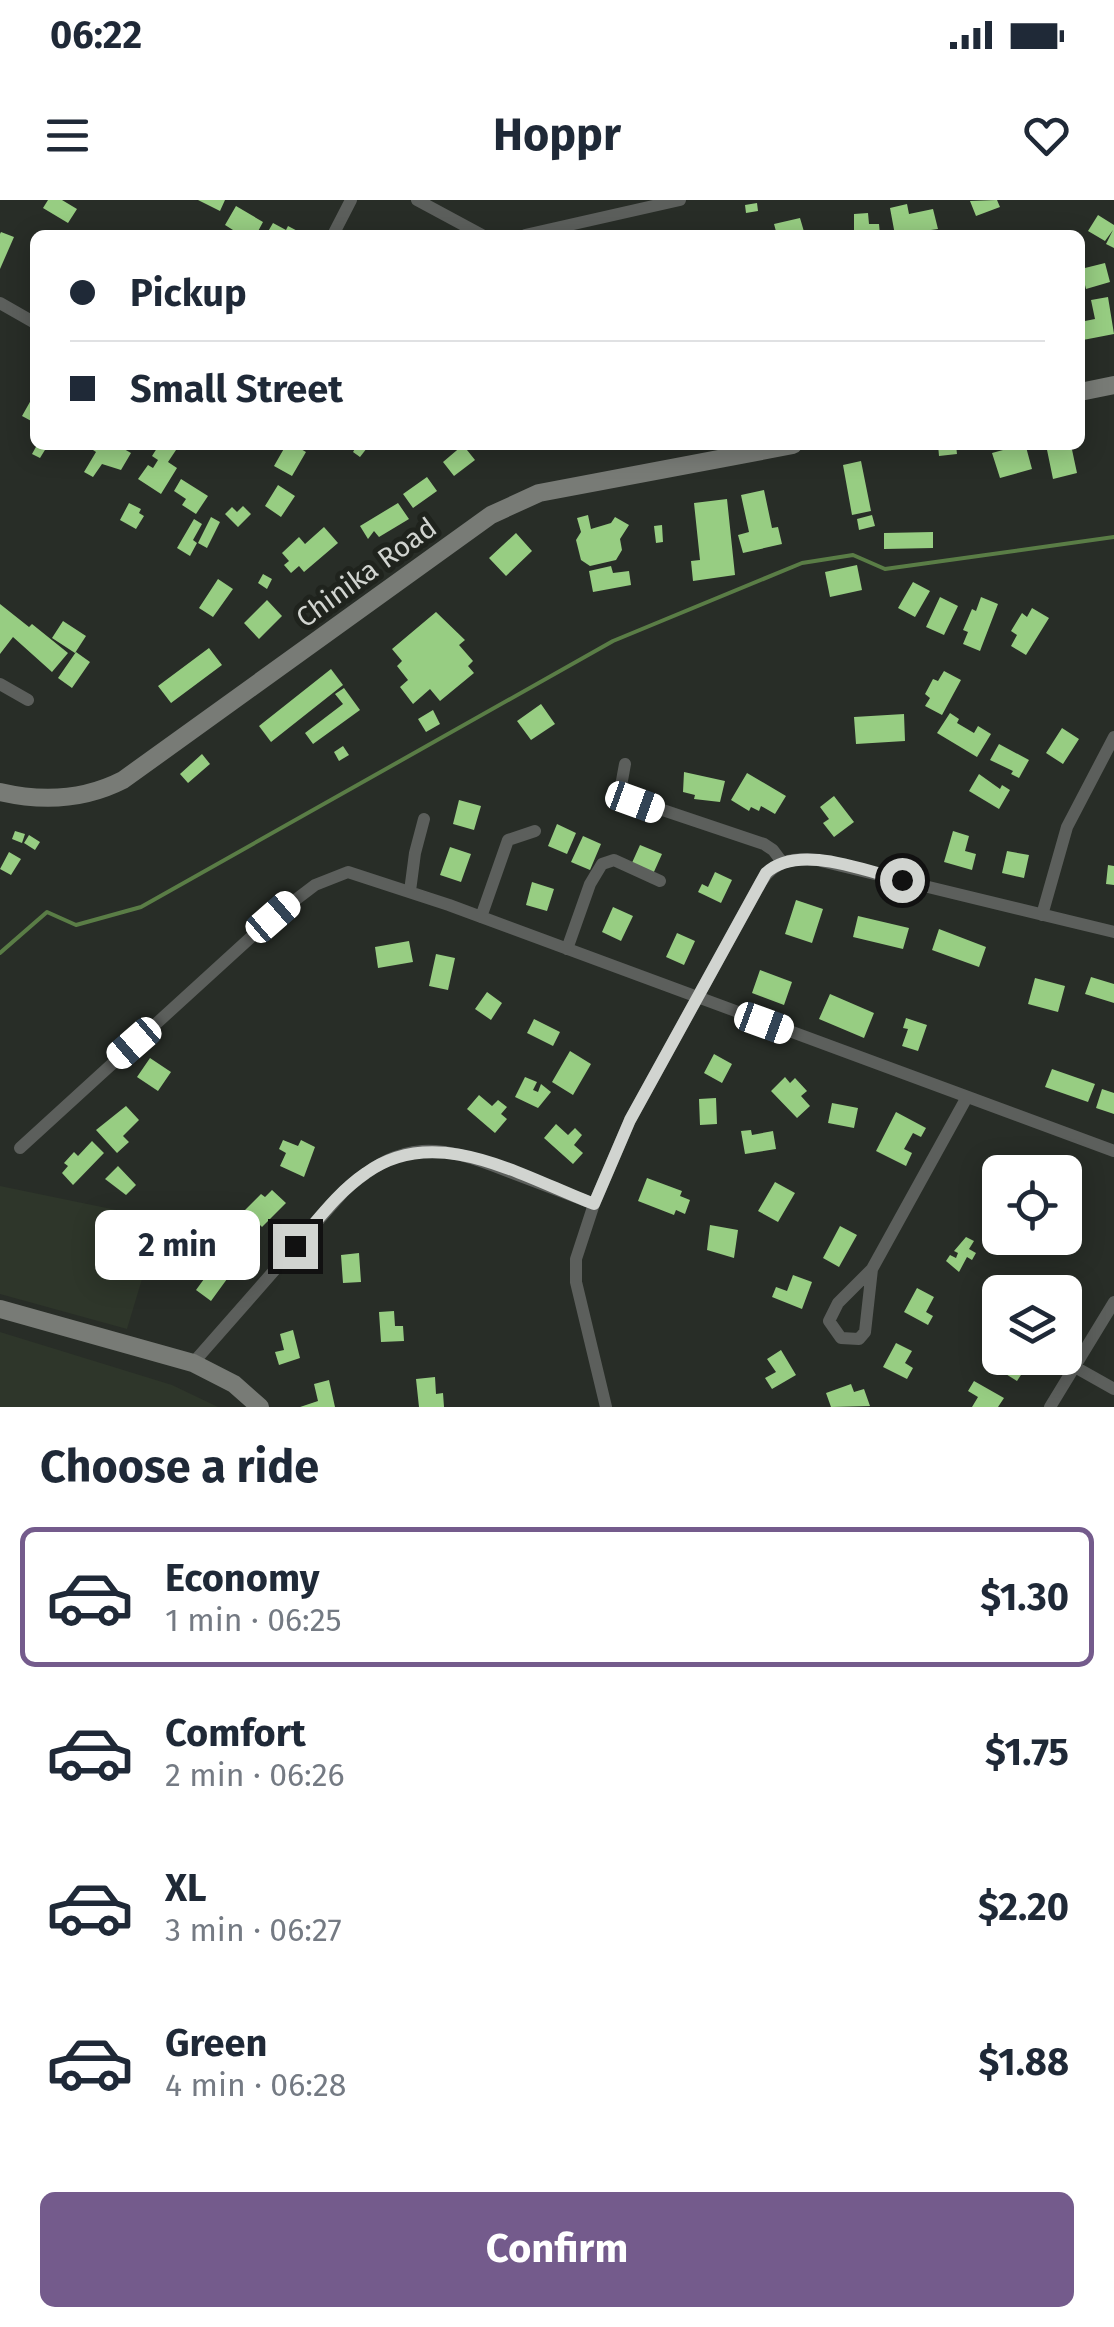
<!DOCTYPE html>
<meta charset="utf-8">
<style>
body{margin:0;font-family:"Fira Sans",sans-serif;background:#f2f2f3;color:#1f2937;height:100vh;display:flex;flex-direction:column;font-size:38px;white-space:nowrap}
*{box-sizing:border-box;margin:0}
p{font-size:32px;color:#747a83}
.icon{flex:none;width:55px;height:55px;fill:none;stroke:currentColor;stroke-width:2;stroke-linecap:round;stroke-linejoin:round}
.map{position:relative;height:1207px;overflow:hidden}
.side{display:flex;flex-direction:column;background:#fff;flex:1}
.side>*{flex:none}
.guide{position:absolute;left:30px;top:30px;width:1055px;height:220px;border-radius:15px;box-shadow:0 5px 25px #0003;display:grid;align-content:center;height:220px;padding:0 40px;background:#fff}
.fabs{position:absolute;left:982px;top:955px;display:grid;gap:20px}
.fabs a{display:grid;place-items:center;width:100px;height:100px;border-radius:15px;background:#fff;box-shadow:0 5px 25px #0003;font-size:50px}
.end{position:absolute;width:45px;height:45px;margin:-22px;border:12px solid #d1d4d0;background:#111;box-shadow:0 0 0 5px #111}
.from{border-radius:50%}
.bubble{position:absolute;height:70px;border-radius:15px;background:#fff;box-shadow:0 5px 25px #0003;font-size:32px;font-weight:700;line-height:70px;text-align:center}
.car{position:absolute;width:30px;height:60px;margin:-30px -15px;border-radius:12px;box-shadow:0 0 8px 2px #0007;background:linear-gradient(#fff 24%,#345 0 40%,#fff 0 76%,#345 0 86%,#fff 0)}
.guide b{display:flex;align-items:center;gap:35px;height:95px;font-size:38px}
.guide b+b{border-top:2px solid #e0e1e3}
.guide i{width:25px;height:25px;background:#1f2937}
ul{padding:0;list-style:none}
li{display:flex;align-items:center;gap:30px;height:140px;margin:0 20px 15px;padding:0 20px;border:5px solid transparent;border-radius:15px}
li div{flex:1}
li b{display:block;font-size:38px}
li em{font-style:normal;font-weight:700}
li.active{border-color:#745b8c}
li>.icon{width:90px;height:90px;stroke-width:1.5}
h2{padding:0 40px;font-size:45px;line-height:120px}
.primary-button{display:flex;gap:20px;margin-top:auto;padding:20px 40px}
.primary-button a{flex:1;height:115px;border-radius:15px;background:#745b8c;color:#fff;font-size:40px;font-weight:700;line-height:115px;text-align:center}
.status{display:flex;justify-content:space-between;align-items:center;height:70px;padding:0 50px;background:#fff;direction:ltr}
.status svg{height:28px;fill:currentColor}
header{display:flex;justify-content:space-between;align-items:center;height:130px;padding:0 40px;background:#fff;font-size:45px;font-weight:700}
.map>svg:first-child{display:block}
.built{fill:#2e362a}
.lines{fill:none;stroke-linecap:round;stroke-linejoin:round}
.stream{stroke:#5a7d46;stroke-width:4}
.building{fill:#97cd82}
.street{stroke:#5c5f5c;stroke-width:12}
.secondary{stroke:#787b76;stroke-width:18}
.route{stroke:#d1d4d0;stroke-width:12}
.labels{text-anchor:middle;stroke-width:10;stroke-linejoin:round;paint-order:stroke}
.street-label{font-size:28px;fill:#d1d4d0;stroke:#1f231d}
</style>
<div class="status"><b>06:22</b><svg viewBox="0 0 49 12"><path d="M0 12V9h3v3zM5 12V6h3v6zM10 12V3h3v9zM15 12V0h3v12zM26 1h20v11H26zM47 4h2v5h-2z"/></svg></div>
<header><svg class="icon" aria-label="menu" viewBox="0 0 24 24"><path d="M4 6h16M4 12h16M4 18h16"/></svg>Hoppr<svg class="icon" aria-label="heart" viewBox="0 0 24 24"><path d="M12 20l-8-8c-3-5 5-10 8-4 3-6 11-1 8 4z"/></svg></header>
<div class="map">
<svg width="1114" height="1207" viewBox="0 0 1114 1207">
<rect width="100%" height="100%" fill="#282d27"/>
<path class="built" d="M0 986 160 1019 127 1129 0 1094Z
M0 1132 172 1185 218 1207H0Z"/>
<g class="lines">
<path class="stream" d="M0 753 47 712 76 725 141 707 613 441 802 363 853 355 885 369 1114 337"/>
</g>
<path class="building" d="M48 0H62L77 9 68 23 43 8Z
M198 0H225L220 11Z
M997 0 1000 7 976 16 970 1Z
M757 3 758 11 746 13 745 5Z
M907 4 909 14 933 9 938 29 895 35 890 8Z
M236 6 263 22 256 35H241L225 25Z
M868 13 869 24H879L880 35H854V14Z
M1098 15 1114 25V48L1106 44 1113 30 1105 41 1088 31Z
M800 18 805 35H777L774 24Z
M273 23 286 30 288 26 305 35H266Z
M1 32 14 37 0 69V34Z
M1105 63 1110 82 1086 89 1081 69Z
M1108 97 1114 134 1083 140 1080 122 1095 119 1091 100Z
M35 193V223L22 216Z
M37 245H48L40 258 32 254Z
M96 245H117L131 253 121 270 102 264 93 277 84 272 96 252 93 250Z
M159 245 178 247 168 262 177 268 161 294 138 279 148 265 153 268 158 260 152 256Z
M286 245H294L306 252 292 276 274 266Z
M357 245 367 248 360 257 353 252Z
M463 245 475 260 454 276 443 262Z
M938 245H956L957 254 939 256Z
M1046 245H1071L1077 273 1053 279Z
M1014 247H1026L1032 269 1000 278 992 253Z
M861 261 871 311 852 315 843 265Z
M427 277 437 291 413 308 403 294Z
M181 279 208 296 196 314 182 305 186 299 174 291Z
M278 285 295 296 281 317 265 306Z
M764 290 772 328 778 327 782 344 743 353 738 335 749 332 741 295Z
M727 299 735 375 693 381 691 361 700 360 694 303Z
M129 303 141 309 139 313 144 316 136 329 120 320Z
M398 303 409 319 379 337 374 331 368 339 360 326Z
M243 306 251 314 238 327 225 314 232 307 237 312Z
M588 315 591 329 611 323 615 317 629 325 620 339 622 350 616 360 590 366 581 360 576 340 581 332 577 318Z
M872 315 875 326 859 330 857 319Z
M211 317 220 322 207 348 198 343Z
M194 319 202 324 193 340 197 343 190 356 177 348Z
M662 325 663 342 656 343 654 326Z
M324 327 338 343 304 372 299 366 291 373 284 365 289 361 282 353 299 337 305 344Z
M933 332V348L884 349V333Z
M516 333 532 351 506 376 489 358Z
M857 365 862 390 830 397 825 372Z
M611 366 613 373 629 371 631 385 593 392 589 371Z
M263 374 272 379 267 389 258 383Z
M218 379 233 389 213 417 199 408Z
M913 382 930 391 915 417 898 408Z
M940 397 958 406 944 435 926 427Z
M981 397 998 404 980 451 963 444 968 432 963 430 972 409 976 411Z
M267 400 282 416 259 439 244 423Z
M0 404 29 427 32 424 68 453 52 472 13 437 0 454Z
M1032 408 1049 418 1026 455 1011 446 1017 435 1011 431 1022 413 1027 417Z
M436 412 465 440 459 445 473 461 468 466 474 473 440 501 430 489 413 504 400 487 408 480 397 466 402 461 392 449Z
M63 421 86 436 75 453 52 438Z
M209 448 222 465 171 503 158 486Z
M76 452 90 462 72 488 58 478Z
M331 469 343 485 271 542 259 526Z
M944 471 961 480 942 515 925 506 930 498 925 494 933 479 938 481Z
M344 488 360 510 313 544 305 533 343 504 335 494Z
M541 504 555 524 531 540 517 521Z
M433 510 440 524 426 532 418 519Z
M950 513 959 519 957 523 974 533 978 526 991 534 977 557 937 533Z
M904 514 905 541 856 544 854 517Z
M1062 528 1079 539 1063 564 1046 553Z
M999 544 1029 560 1019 578 1011 574 1013 571 990 560Z
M343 546 349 555 339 561 334 552Z
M202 554 210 564 188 583 180 574Z
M684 572 725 581 720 602 694 599 695 595 683 592Z
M747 573 786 596 775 614 761 606 759 611 751 607 749 611 731 600Z
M979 574 1000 589 1002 585 1010 590 999 609 969 591Z
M834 596 854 622 834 637 823 623 829 619 820 607Z
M459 600 481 606 474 630 453 624Z
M557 624 576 633 567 654 548 646Z
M15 631 25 634 22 643 12 639Z
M953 631 969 636 965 651 976 654 972 670 944 662Z
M29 635 40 642 35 650 24 643Z
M583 636 601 644 590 670 571 662Z
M640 645 662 654 653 674 631 665Z
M450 647 471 654 461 682 440 675Z
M1007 651 1029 655 1024 678 1002 673Z
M9 652 21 659 11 675 0 669Z
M1108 665 1114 666V685L1106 684Z
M715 672 732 680 721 703 698 692 702 684 708 687Z
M532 682 554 689 547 711 526 705Z
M796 700 823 709 812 743 785 734Z
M613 707 633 716 621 741 602 732Z
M858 716 909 728 903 749 853 737Z
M939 729 986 747 979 767 932 750Z
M677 733 695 741 684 765 666 757Z
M409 741 413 762 378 768 375 747Z
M436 754 455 758 448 790 429 786Z
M760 770 792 782 784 805 752 793Z
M1091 777 1114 784V803L1085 794Z
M1035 778 1065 786 1058 812 1028 804Z
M487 792 502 803 491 820 475 809Z
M830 794 874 813 864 838 819 819Z
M906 818 927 825 918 851 902 846 908 829 903 828Z
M534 819 560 832 553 846 527 833Z
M570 851 591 864 573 895 552 882Z
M714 854 732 864 722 883 704 873Z
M150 858 171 872 158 891 137 877Z
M1052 869 1095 884 1088 902 1045 887Z
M525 877 537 882 533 890 538 892 541 884 551 892 538 908 515 897Z
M785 877 790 883 795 878 807 891 801 896 810 906 797 918 771 891Z
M1102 889 1114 893V914L1096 908Z
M479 895 492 906 498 900 507 907 501 914 507 919 495 933 467 909Z
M716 898 717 924 700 925 699 899Z
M832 903 858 908 854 928 828 923Z
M126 906 139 920 123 936 129 942 117 953 96 930Z
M896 912 926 928 921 937 913 933 904 949 912 953 906 966 876 951Z
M556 924 568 935 575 928 582 935 574 945 583 953 573 964 544 938Z
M751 930 752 935 773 931 776 949 745 954 741 931Z
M283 940 298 946 301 940 315 947 304 977 280 966 286 953 279 949Z
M92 941 104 953 73 985 62 973 68 966 64 963 74 952 78 956Z
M118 966 136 985 126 995 105 979Z
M647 978 682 991 680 996 690 1000 685 1014 676 1010 674 1015 638 1001Z
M775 982 795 993 778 1022 758 1011Z
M999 987 1000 1006 984 1001 988 990 997 993Z
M272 990 286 1003 262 1027 245 1010 261 994 265 997Z
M710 1025 738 1030 734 1058 707 1050Z
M840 1026 857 1035 839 1067 823 1058Z
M966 1037 974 1041 969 1049 976 1053 972 1060 967 1057 959 1072 946 1061 950 1055 956 1058 958 1053 954 1051Z
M217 1039 222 1043 225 1040 240 1052 227 1067 207 1049Z
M359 1053 361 1082 343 1083 341 1055Z
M199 1057 227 1079 211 1101 196 1090 204 1079 190 1067Z
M793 1075 812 1082 802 1109 772 1097 776 1087 787 1091Z
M1056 1081 1059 1092H1039L1037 1087Z
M917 1088 934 1097 926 1112 933 1116 928 1125 904 1112Z
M394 1111 395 1126H403L404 1141 381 1142 379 1112Z
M293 1130 300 1158 279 1165 275 1152 284 1150 280 1134Z
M896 1143 912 1151 905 1163 913 1168 907 1179 883 1167Z
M781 1150 796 1175 772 1189 765 1178 776 1172 767 1159Z
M1010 1158H1032L1017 1181 1001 1171Z
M435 1177 436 1194 443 1193 444 1207H419L416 1179Z
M329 1180 335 1207H300L318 1201 314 1184Z
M974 1181 1004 1198 998 1207H972L978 1197 968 1191Z
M851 1184 854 1192 864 1189 870 1206 831 1207 826 1193Z"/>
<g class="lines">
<path class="street" d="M417 0 482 35
M333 35 351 0
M525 35 680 0
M0 103 35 123
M0 484 28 500
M625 564 621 586 630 599 764 644 773 650 782 662
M410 691 415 653 424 619
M1042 715 1067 627 1114 537
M481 717 508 640 535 631
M567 749 590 684 602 664 614 660 660 681
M20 948 273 717 315 685 348 672 449 705 1114 951
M872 1069 865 1132 859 1139 841 1138 829 1121 838 1103 872 1069 967 897
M193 1163 345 990C403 938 439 944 507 971 536 982 565 993 594 1004
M1075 1167 1114 1189
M606 1207 576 1082V1059L594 1004 630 920 761 682C774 661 793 657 817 660L1114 732
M1050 1207 1114 1102"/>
<path class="secondary" d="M1080 192 1114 185
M0 592C43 602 84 600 123 580L491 315 539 293 793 245
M0 1109 193 1163 234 1184 260 1207"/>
</g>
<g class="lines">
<path class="route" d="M295 1046C317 1021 338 992 366 973 436 922 523 977 594 1004L630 920 766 673C798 643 865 671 902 680"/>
</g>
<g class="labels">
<g class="street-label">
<text transform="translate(366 372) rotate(-36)" y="10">Chinika Road</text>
</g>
</g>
</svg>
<div class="fabs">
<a><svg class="icon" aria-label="locate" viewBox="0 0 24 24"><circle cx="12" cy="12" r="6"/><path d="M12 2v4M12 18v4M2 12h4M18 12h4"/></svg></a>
<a><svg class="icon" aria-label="layers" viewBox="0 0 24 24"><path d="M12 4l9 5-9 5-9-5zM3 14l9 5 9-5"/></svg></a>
</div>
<i class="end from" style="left:902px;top:680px"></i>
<i class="end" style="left:295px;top:1046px"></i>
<div class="bubble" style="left:95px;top:1010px;width:165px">2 min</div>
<i class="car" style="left:635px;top:602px;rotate:110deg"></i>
<i class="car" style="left:273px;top:717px;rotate:49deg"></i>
<i class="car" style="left:764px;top:823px;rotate:110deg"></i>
<i class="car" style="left:134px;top:843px;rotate:229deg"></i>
<div class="guide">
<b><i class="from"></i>Pickup</b>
<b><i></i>Small Street</b>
</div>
</div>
<section class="side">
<h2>Choose a ride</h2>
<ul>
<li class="active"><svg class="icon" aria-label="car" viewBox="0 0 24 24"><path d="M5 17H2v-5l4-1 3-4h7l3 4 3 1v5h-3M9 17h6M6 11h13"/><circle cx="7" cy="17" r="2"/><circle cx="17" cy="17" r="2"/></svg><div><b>Economy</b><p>1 min · 06:25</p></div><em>$1.30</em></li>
<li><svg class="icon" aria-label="car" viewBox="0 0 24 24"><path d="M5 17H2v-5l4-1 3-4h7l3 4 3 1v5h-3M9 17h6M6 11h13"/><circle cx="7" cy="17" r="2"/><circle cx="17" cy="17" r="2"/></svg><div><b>Comfort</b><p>2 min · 06:26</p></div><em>$1.75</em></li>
<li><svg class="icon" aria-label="car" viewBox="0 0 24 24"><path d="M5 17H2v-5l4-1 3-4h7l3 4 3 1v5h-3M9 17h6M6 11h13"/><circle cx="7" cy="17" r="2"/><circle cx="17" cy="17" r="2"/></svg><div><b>XL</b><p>3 min · 06:27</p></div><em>$2.20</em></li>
<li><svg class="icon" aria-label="car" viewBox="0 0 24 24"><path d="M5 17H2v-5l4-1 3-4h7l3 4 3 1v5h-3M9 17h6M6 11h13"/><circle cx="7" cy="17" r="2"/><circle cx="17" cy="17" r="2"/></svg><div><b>Green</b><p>4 min · 06:28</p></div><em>$1.88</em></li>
</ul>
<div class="primary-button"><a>Confirm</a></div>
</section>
